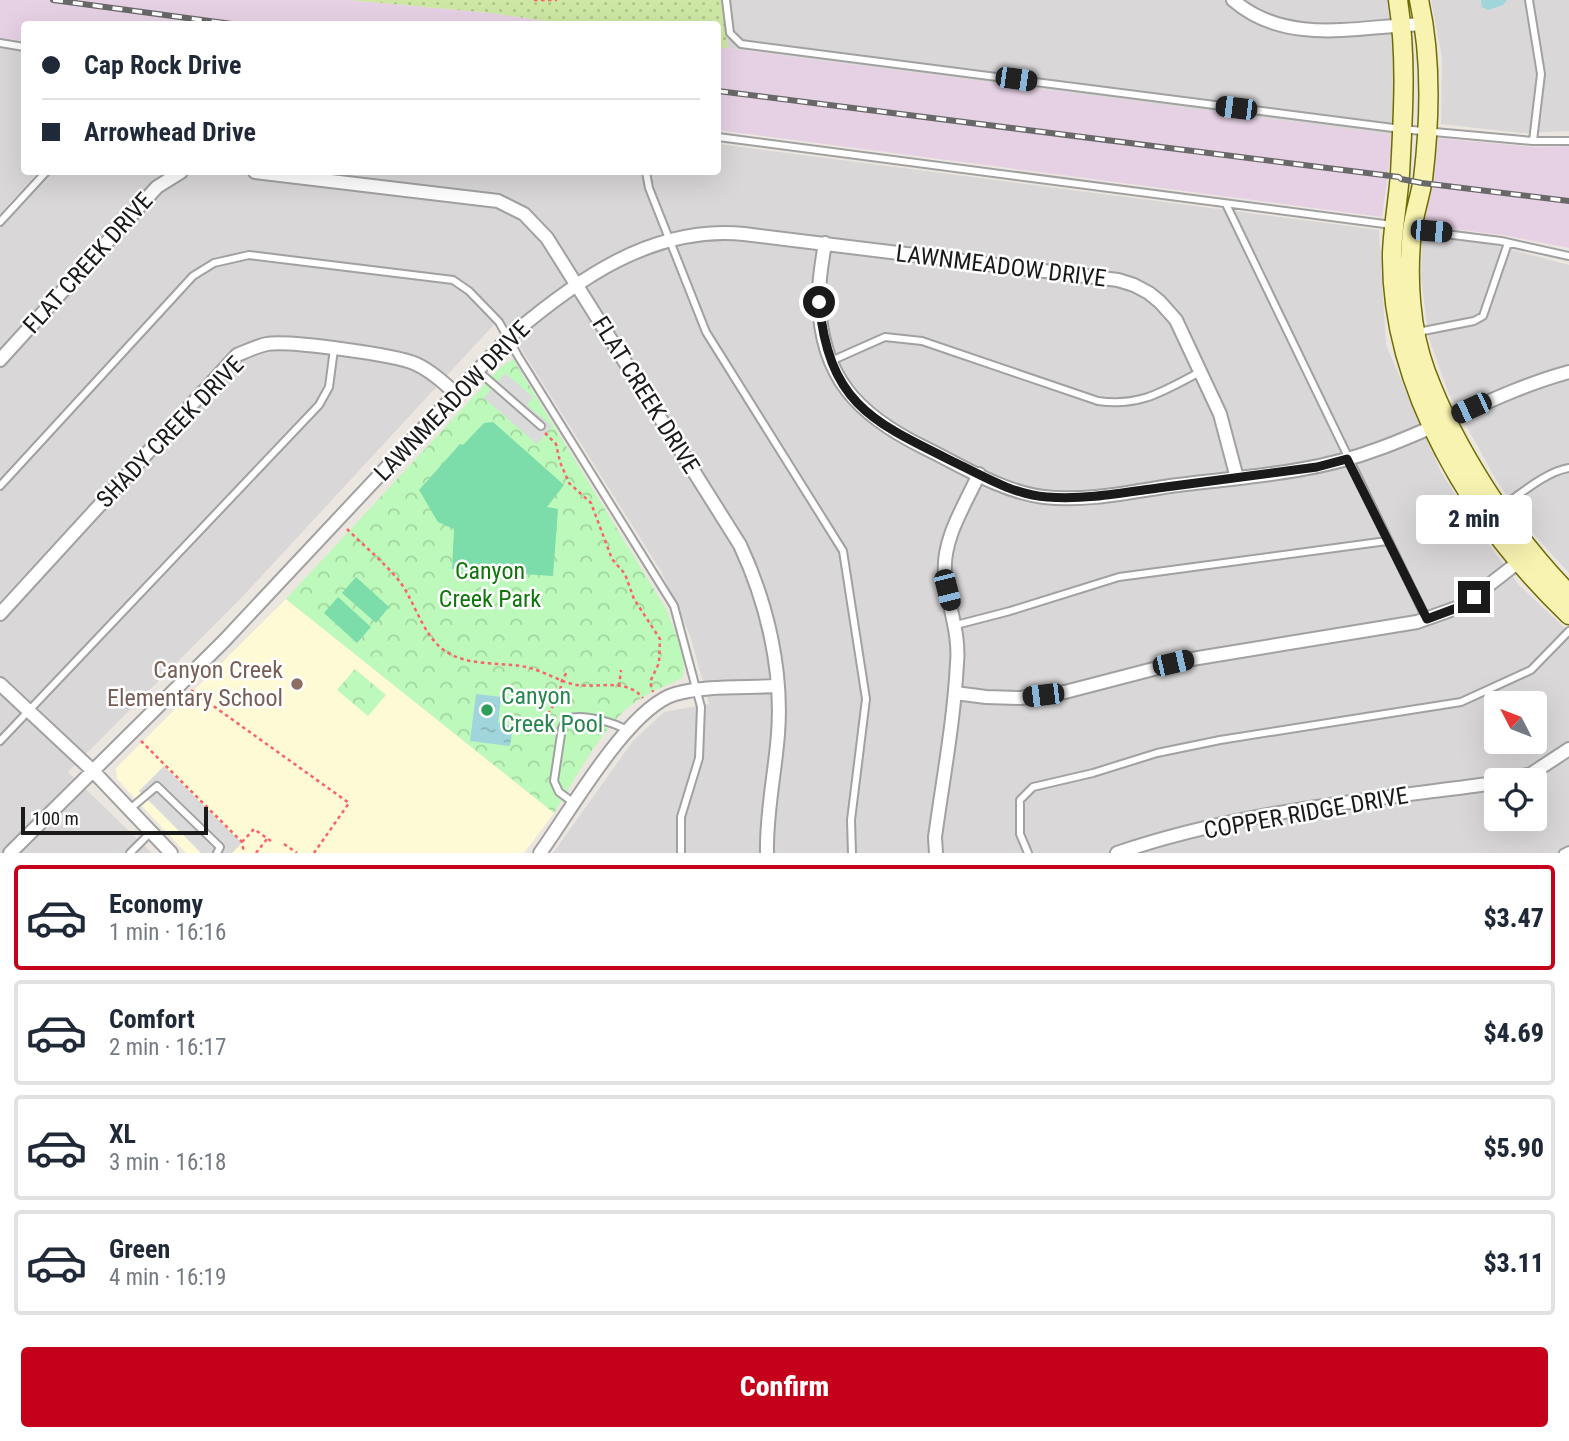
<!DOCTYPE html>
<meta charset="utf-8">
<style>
body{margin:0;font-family:"Roboto Condensed",sans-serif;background:#f6f6f7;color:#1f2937;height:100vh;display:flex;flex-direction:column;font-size:26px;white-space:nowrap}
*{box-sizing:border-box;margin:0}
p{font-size:23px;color:#747a83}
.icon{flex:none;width:38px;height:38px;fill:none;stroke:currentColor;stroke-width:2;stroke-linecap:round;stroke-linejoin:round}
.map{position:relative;height:853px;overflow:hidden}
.side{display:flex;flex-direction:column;background:#fff;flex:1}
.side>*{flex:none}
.banner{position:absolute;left:21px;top:21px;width:700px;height:154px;border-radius:7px;box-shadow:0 7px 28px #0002;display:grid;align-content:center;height:154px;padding:0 21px;background:#fff}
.needle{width:46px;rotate:312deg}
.tools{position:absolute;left:1484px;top:691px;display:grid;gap:14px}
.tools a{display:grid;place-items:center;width:63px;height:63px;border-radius:7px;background:#fff;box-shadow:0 7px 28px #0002;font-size:35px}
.scale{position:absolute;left:21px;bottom:18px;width:187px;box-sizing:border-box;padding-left:7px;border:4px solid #1a1a1a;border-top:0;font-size:19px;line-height:24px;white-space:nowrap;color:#1a1a1a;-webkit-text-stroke:5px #fff;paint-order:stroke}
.end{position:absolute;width:32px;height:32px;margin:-16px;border:9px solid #1a1a1a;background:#fff;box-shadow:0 0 0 4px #fff}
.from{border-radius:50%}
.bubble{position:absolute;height:49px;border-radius:7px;background:#fff;box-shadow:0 7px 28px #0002;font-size:23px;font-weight:800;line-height:49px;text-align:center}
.car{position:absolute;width:21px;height:42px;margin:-21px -10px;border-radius:9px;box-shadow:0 0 5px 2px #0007;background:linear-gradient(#222 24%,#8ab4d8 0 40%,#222 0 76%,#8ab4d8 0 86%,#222 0)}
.banner b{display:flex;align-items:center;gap:24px;height:66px;font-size:26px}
.banner b+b{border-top:2px solid #e0e1e3}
.banner i{width:18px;height:18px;background:#1f2937}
ul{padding:12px 0 0;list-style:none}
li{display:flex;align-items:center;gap:21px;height:105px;margin:0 14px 10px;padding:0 7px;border:4px solid #e0e1e3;border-radius:7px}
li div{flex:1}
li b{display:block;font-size:26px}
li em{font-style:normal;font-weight:800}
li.current{border-color:#c5001a}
li>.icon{width:63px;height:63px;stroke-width:1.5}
.cta{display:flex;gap:14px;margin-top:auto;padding:14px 21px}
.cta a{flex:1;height:80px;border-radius:7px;background:#c5001a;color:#fff;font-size:28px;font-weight:800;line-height:80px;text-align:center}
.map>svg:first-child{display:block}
.residential{fill:#d9d7d7;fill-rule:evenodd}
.industrial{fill:#e6d1e4}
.education{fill:#fffad6}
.grass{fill:url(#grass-dots)}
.park{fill:url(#park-crowns)}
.pitch{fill:#7cddab}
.parking{fill:#dadada}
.water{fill:url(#water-ripples)}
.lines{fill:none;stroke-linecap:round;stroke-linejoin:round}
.lane-casing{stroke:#a1a1a1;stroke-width:10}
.street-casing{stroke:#a1a1a1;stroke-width:16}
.secondary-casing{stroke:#6e6c04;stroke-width:21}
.path{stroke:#f96468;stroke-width:2.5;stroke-dasharray:3.5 3.5;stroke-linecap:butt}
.lane{stroke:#fff;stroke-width:6}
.street{stroke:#fff;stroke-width:12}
.secondary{stroke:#f9f3b1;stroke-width:18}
.rail-casing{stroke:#686868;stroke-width:6}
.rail{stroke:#fff;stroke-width:3.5;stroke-dasharray:10;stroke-linecap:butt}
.route{stroke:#1a1a1a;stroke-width:9}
.education-dot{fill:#8d6e63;stroke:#fff;stroke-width:2.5}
.leisure-dot{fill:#2e9e5b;stroke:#fff;stroke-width:2.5}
.labels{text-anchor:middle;stroke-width:5;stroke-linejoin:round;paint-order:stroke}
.street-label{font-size:24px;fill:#1a1a1a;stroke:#fff}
.park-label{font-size:24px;fill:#10760b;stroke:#fff}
.education-label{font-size:24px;fill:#785e54;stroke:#fff;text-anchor:end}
.leisure-label{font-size:24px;fill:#27864d;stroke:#fff;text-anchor:start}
</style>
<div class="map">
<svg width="1569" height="853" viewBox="0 0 1569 853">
<defs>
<pattern id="grass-dots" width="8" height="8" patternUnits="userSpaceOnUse" patternTransform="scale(1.75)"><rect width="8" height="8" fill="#cee8a4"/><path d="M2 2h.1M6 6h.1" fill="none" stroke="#b0c68d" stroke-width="1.8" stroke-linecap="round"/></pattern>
<pattern id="park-crowns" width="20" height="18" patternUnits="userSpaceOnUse" patternTransform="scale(1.75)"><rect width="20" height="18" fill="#bdf9ba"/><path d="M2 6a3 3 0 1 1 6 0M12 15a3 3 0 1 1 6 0" fill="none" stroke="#a2d59f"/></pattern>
<pattern id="water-ripples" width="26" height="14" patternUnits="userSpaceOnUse" patternTransform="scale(1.75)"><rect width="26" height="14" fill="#9fd5db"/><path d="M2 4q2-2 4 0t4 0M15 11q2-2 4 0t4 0" fill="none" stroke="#88b6bb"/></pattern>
</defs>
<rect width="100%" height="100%" fill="#ece6e0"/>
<path class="residential" d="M724 0H1394L1401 52 1393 135 728 48Z
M1431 0H1569V131L1521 133 1441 124 1442 57Z
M0 38 24 41V172H38L0 214Z
M718 144 1379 230 1386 345 1441 472 1478 530 1519 585 1569 632V853H553L633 741 664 712 709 704 690 635 661 571 501 317 245 594 68 772 152 853H0V226L50 172H718ZM1496 704H1535V742H1496ZM1496 780H1535V819H1496Z
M1422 237 1455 238 1490 244 1569 265V573L1529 529 1495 478 1448 392 1429 338 1421 278Z"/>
<path class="industrial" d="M0 0H349L491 13 568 24H24V41L0 38Z
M718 47 1393 135 1382 217 718 130Z
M1436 138 1534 147 1569 146V248L1503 235 1425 226Z"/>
<path class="education" d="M286 599 554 813 524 853H186L117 779 116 768Z"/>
<path class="grass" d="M349 0H722L728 48 718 47V24H568L491 13Z"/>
<path class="park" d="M513 359 666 609C673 627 689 661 682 678 663 687 641 695 625 710 598 735 574 781 554 813L286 599 500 368Z
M355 669 386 695 368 716 337 690Z"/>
<path class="pitch" d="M493 422 564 485 547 507 558 509 553 576 452 569 454 529 438 522 419 490 460 444 463 445 484 423Z
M356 577 389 607 376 623 342 593Z
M338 597 371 627 357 643 324 613Z"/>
<path class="parking" d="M505 373 533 397 527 405 552 426 537 444 484 398Z
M164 766 242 843 232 853H201L139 791Z"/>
<path class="water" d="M1481 0H1507L1503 5 1488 10 1482 7Z
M476 694 501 697 498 723 513 726 510 746 470 741Z"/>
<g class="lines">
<defs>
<path id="lane" d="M726 0 730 33 741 44 1401 129 1533 141H1569
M1529 0 1541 74 1533 141
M0 43 24 47
M718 137 1392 225
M646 172 649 188 706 332 843 551 866 699 851 820 852 853
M1226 204 1426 618
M0 222 46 172
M1413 230 1501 241 1569 256
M1418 332 1474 321 1483 316 1508 243
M831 361 885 337 922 341 1098 401C1141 407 1163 391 1200 372
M477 370 541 426
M0 486 193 276 214 263 249 255 453 280 469 291 499 322 518 356 674 606 701 707 699 758 681 817V853
M1501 507C1521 494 1545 472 1569 468
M956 625 1010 611 1119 577 1387 541
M0 741 319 405 329 387 334 349
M574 803 559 792 554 781 562 728C564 724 565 721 569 719 581 713 616 723 626 730
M130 809 157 786 220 847 217 853
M130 853 151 832
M1028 853 1020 834V800L1033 787 1093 773 1157 753 1220 740 1461 702 1531 670 1569 631
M1563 853 1569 850"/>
<path id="street" d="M1233 0C1287 47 1359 26 1424 24
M255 172 498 201 524 214 547 238 740 545C767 603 783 670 778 734 775 774 766 813 767 853
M825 243C822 262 818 282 819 301 821 377 858 415 923 447 960 465 1002 492 1044 497 1085 502 1130 492 1170 486 1240 477 1312 474 1378 449 1443 426 1502 390 1569 372
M0 360 157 187 181 172
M0 614 237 355C247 351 257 346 267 344 288 340 397 355 416 364 431 371 443 382 455 393
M0 684 93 771 171 853
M955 693 986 697 1020 698 1065 692 1192 659 1417 622 1462 606 1525 557
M1507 780 1531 774 1569 749
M10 853 224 641 508 338C575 281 651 225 744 234L1118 280 1134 285 1149 293 1160 302 1176 320 1220 414 1237 478
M540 853C570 812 628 708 675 694 707 685 744 688 777 686
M936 853 935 837C943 779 954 721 957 663 960 632 947 604 945 574 942 539 965 505 979 474
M1117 853C1239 811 1370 800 1496 783"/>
<path id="secondary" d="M1398 0C1407 58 1403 116 1400 174 1398 201 1393 227 1392 253 1390 389 1474 524 1569 615
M1419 0C1432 58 1430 121 1423 179 1420 197 1414 214 1412 231 1407 277 1410 329 1426 372 1456 452 1510 533 1569 594"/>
</defs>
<use href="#lane" class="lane-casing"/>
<use href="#street" class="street-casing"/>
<use href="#secondary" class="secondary-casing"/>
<path class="path" d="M534 0H557
M545 433 556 444 560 462 569 483 591 503 612 559 625 574 634 599 660 639 659 663 650 682 653 692
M347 529C364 546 385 563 400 582 417 605 424 642 452 655 475 666 502 662 526 667 544 671 560 682 577 685 600 688 626 678 643 698
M619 686 621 670
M191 690 349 803 314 853
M542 734 547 715 559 697 562 680 567 672
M141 741 242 842 244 853
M242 842 254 829 271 841
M284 844 297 853
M256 853 267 839"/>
<use href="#lane" class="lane"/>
<use href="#street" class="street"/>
<use href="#secondary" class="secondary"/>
<defs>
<path id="rail" d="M53 0 232 24
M718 91 1399 177 1401 179 1422 183 1569 201"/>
</defs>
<use href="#rail" class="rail-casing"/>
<use href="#rail" class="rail"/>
</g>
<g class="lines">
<path class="route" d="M819 302C829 405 873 422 958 464 986 478 1016 495 1047 497 1084 500 1122 493 1158 488 1211 481 1264 474 1317 467L1347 459 1427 619 1462 606 1474 597"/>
</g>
<circle class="education-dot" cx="297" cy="684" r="7"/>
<circle class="leisure-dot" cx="487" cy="710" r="7"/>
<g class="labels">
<g class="street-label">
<text transform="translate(88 263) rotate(-48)" y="8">FLAT CREEK DRIVE</text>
<text transform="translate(1001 266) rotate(7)" y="8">LAWNMEADOW DRIVE</text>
<text transform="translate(646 395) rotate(58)" y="8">FLAT CREEK DRIVE</text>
<text transform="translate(452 401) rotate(-46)" y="8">LAWNMEADOW DRIVE</text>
<text transform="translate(170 432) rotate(-46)" y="8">SHADY CREEK DRIVE</text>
<text transform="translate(1306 813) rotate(-10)" y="8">COPPER RIDGE DRIVE</text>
</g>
<g class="park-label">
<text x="490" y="579">Canyon<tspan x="490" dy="28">Creek Park</tspan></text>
</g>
<g class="education-label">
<text x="283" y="678">Canyon Creek<tspan x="283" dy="28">Elementary School</tspan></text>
</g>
<g class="leisure-label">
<text x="501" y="704">Canyon<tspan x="501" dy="28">Creek Pool</tspan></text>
</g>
</g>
</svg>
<div class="tools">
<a><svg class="needle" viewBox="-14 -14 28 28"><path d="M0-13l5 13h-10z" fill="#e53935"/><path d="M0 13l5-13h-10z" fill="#747a83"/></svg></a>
<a><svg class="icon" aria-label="locate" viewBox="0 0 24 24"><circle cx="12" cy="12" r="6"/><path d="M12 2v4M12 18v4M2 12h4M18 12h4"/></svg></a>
</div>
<div class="scale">100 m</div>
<i class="end from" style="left:819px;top:302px"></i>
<i class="end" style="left:1474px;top:597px"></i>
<div class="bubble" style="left:1416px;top:495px;width:116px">2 min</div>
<i class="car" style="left:1016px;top:79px;rotate:98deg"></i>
<i class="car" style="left:1236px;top:108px;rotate:277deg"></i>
<i class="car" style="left:1431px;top:231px;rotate:95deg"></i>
<i class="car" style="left:1471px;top:408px;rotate:245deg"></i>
<i class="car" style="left:947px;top:590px;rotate:166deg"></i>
<i class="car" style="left:1173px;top:663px;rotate:77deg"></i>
<i class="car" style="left:1043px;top:695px;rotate:263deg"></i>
<div class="banner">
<b><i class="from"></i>Cap Rock Drive</b>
<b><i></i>Arrowhead Drive</b>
</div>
</div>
<section class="side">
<ul>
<li class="current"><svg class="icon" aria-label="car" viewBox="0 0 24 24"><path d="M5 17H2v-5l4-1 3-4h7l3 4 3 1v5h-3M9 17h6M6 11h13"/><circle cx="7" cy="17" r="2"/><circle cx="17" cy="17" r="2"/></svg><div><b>Economy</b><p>1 min · 16:16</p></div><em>$3.47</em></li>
<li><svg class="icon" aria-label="car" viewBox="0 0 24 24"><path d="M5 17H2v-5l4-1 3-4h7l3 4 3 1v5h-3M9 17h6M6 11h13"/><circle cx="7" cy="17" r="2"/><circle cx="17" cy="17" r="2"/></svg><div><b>Comfort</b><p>2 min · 16:17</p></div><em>$4.69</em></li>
<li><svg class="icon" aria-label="car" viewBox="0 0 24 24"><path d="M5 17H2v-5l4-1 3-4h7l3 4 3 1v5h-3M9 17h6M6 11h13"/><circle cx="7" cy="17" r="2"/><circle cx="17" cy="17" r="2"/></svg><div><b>XL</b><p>3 min · 16:18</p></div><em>$5.90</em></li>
<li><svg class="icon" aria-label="car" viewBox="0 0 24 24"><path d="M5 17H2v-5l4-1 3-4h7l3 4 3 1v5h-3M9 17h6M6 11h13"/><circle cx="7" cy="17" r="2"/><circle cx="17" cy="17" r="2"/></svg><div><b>Green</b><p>4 min · 16:19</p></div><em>$3.11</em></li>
</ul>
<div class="cta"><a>Confirm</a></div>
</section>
